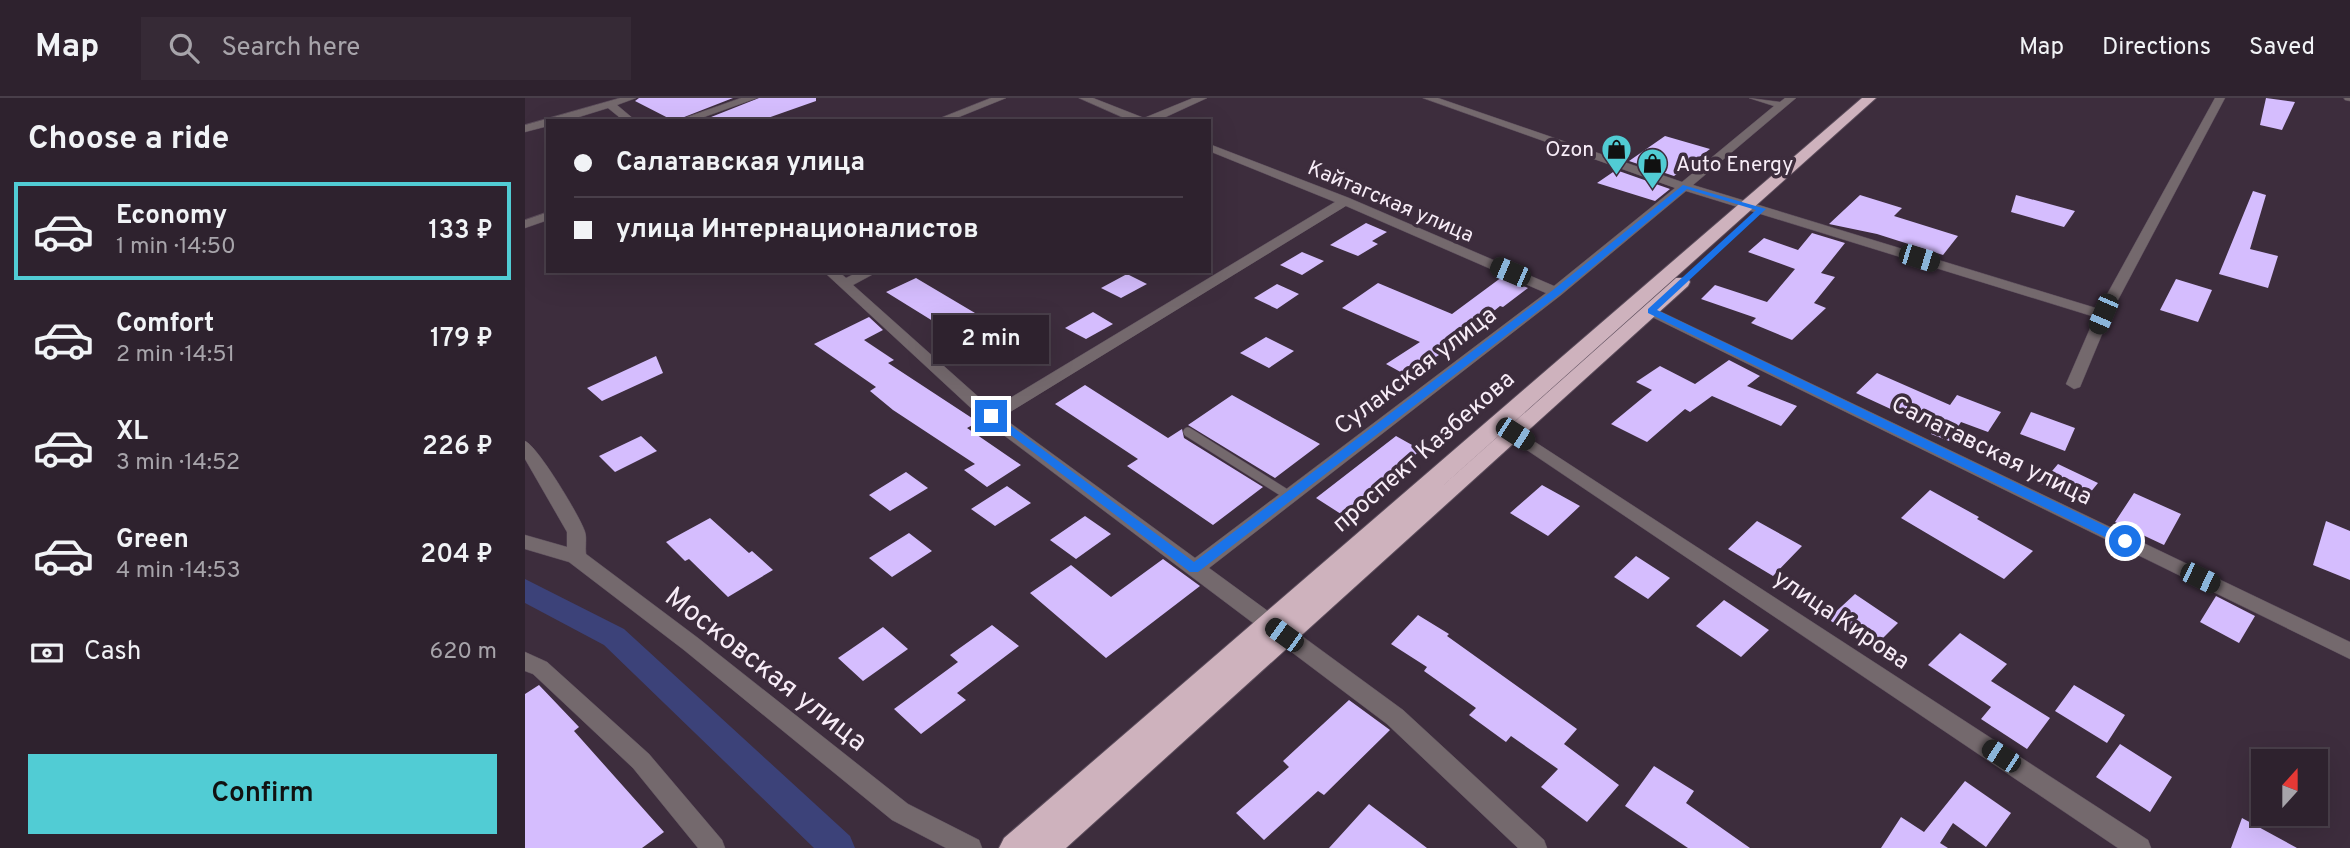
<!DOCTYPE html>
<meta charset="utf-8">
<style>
body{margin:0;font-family:Overpass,sans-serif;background:#362a36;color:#f1f3f6;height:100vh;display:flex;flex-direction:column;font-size:26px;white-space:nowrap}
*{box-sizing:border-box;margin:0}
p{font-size:23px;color:#a7a4aa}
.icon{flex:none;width:38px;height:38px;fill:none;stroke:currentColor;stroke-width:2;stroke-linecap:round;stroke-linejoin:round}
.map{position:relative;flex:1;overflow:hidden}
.panel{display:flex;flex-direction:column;background:#2e222e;width:525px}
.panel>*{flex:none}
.guide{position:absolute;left:21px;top:21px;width:665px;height:154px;border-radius:0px;box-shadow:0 7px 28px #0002,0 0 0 2px #493f4a;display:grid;align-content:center;height:154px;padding:0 28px;background:#2e222e}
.needle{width:46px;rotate:21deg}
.tools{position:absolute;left:1726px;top:651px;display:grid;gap:14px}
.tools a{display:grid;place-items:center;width:77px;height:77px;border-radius:0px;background:#2e222e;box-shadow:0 7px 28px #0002,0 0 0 2px #493f4a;font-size:35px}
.end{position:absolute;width:32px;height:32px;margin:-16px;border:9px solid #1a73e8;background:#fff;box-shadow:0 0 0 4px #fff}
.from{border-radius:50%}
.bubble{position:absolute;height:49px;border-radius:0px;background:#2e222e;box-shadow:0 7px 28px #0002,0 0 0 2px #493f4a;font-size:23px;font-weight:600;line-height:49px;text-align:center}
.car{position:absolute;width:21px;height:42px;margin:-21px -10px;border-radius:9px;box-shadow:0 0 5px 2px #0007;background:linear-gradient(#222 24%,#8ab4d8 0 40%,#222 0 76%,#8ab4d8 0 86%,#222 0)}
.guide b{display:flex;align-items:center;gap:24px;height:66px;font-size:26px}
.guide b+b{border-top:2px solid #493f4a}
.guide i{width:18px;height:18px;background:#f1f3f6}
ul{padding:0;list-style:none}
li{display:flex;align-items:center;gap:21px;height:98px;margin:0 14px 10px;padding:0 14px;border:4px solid transparent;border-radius:0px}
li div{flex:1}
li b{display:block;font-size:26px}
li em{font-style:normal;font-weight:600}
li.current{border-color:#51ccd4}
li>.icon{width:63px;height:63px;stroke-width:1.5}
h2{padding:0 28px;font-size:32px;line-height:84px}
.pay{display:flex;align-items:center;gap:18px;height:77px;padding:0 28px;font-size:26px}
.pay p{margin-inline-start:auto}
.button{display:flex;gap:14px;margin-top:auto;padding:14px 28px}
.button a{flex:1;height:80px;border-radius:0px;background:#51ccd4;color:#111;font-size:28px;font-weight:600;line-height:80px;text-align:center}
header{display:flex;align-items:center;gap:42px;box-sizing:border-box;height:98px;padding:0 35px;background:#2e222e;border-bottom:2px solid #493f4a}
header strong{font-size:33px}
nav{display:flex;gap:38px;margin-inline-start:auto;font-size:24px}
.search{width:490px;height:63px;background:#362a36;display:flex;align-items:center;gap:18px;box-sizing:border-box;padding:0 24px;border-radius:0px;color:#a7a4aa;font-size:26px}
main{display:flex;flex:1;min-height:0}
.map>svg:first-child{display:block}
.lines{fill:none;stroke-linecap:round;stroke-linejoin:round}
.canal{fill:#3c4279;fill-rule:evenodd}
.building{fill:#d5bdfe}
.lane-casing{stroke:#5b4c5b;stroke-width:10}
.street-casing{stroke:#5b4c5b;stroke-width:1}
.highway-casing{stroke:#5b4c5b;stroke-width:2}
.lane{stroke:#74696d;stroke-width:9}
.street{fill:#74696d;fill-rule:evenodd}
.highway{fill:#ceb2bd;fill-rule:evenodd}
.route{fill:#1a73e8}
.labels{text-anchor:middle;stroke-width:7;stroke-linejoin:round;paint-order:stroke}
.far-poi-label{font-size:21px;fill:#f7ecf7;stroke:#3d2d3d;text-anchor:end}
.far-street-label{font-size:21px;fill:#f7ecf7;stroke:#3d2d3d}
.street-label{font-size:24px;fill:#f7ecf7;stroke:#3d2d3d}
.near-street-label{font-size:28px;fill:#f7ecf7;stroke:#3d2d3d}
</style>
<header>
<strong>Map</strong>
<div class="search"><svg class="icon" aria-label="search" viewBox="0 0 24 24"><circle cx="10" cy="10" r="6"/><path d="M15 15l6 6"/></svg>Search here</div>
<nav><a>Map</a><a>Directions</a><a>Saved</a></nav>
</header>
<main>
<section class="panel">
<h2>Choose a ride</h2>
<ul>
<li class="current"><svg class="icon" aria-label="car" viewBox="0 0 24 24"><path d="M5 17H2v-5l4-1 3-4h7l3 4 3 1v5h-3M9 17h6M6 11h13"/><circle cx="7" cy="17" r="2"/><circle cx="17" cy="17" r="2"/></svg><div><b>Economy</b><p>1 min · 14:50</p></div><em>133 ₽</em></li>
<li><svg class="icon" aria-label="car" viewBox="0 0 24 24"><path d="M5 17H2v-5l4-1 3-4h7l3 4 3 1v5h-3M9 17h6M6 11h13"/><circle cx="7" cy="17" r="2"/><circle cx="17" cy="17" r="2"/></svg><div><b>Comfort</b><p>2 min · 14:51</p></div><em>179 ₽</em></li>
<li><svg class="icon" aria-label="car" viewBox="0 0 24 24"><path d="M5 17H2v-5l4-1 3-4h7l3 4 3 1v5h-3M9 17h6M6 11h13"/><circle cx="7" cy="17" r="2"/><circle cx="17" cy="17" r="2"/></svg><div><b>XL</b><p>3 min · 14:52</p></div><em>226 ₽</em></li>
<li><svg class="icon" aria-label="car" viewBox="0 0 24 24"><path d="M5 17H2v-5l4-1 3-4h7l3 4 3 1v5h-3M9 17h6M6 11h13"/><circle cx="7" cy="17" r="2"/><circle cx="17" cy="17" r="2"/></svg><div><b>Green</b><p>4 min · 14:53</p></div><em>204 ₽</em></li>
</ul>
<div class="pay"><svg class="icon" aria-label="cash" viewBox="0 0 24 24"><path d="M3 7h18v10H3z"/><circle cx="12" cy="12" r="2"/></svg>Cash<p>620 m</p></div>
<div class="button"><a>Confirm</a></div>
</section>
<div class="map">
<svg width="1825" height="750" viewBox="0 0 1825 750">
<rect width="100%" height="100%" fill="#3d2d3d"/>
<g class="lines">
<path class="canal" d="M0 481 99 531 325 738 330 750H289L79 547 0 505Z"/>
</g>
<path class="building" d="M114 0H208L149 23 110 3Z
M234 0H291V3L234 23H217L209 19 198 23H176Z
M1741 0 1770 4 1757 32 1735 27Z
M1140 38 1185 51 1149 78 1104 63Z
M1091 72 1145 91 1130 103 1072 85Z
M1728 93 1741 97 1725 151 1753 158 1743 190 1694 176Z
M1335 97 1377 110 1369 118 1433 138 1418 157 1352 136 1304 126Z
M1491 97 1550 113 1539 129 1486 114Z
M841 125 862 134 847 143 853 146 833 158 805 147Z
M1287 135 1320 145 1296 175 1310 179 1289 205 1301 210 1267 242 1226 225 1231 220 1176 201 1190 187 1242 204 1270 171 1223 154 1239 140 1273 152Z
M777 154 799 163 777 177 755 167Z
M602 176 622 186 596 200 576 190Z
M977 179 1003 190 978 209 975 208 919 254 881 277 861 266 895 244 817 210 853 185 927 216Z
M391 180 450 215 475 230 445 246 361 194Z
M1651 181 1687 192 1673 224 1635 212Z
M752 186 774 196 752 211 729 200Z
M568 214 588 226 561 241 540 230Z
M344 219 358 232 339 242 369 262 363 265 453 324 442 330 496 367 462 389 439 372 450 366 368 312 345 293 351 289 289 246Z
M741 239 769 253 744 270 715 255Z
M131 258 138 275 77 303 62 290Z
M1204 262 1235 278 1222 288 1272 308 1256 328 1187 298 1165 314 1160 311 1122 344 1086 326 1127 292 1111 284 1135 268 1170 286Z
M1352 275 1425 307 1432 297 1476 314 1463 334 1436 324 1424 343 1406 336 1409 331 1331 295Z
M560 287 643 340 657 331 659 340 738 389 688 427 602 368 613 361 530 306Z
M707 297 795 346 750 380 663 327Z
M1506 314 1550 330 1540 353 1495 336Z
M116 338 132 353 90 374 74 358Z
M871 338 896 352 816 416 791 400Z
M1533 366 1573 385 1556 406 1516 386Z
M381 374 403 390 365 413 344 397Z
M1017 387 1055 408 1023 438 985 415Z
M482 388 506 405 470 428 446 411Z
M1405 392 1454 419 1452 421 1508 453 1479 481 1376 420Z
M1609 395 1656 416 1639 447 1590 424Z
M560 418 586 436 551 461 525 442Z
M185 420 224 455 227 453 248 472 203 499 164 461 160 463 141 444Z
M1232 423 1277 448 1248 478 1203 451Z
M1801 423 1825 433V482L1788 467Z
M384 435 407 453 367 479 344 460Z
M1111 458 1145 480 1123 501 1089 479Z
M638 461 675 488 581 560 505 495 546 467 586 499Z
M1330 496 1373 525 1347 551 1303 521Z
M1691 498 1730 518 1714 545 1675 524Z
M1199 502 1244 532 1216 559 1171 528Z
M893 517 924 536 922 538 1052 631 1039 646 1094 687 1062 724 1016 689 1033 671 986 638 981 644 944 617 951 610 899 573 902 569 866 546Z
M467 527 494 548 432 595 441 602 396 636 369 611 433 564 425 557Z
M358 529 383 551 338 583 313 560Z
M1435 535 1482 566 1466 583 1525 620 1502 651 1456 621 1466 609 1403 567Z
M14 587 54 629 49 633 139 734 117 750H0V596Z
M1549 587 1600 617 1582 645 1530 613Z
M824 602 865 632 799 697 793 693 739 742 711 715 764 669 758 663Z
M1595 646 1647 679 1625 714 1571 679Z
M1129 668 1169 693 1161 705 1225 750H1163L1100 708Z
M1440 683 1486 715 1461 749 1428 725 1415 745 1423 750H1356L1376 719 1399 734Z
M844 706 902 750H804Z
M1717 720 1772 750H1706Z"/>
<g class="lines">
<defs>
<path id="lane" d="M663 334 763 397"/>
<path id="street" d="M95 0H111L92 7 111 23H99L83 10 41 23H23V28L0 34V27Z
M216 0H232L168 23H151Z
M466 0H481L424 23H408Z
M554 0H568L619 20 668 0H682L632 23H606Z
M898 0H913L1157 84 1249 8 1224 0 1255 4 1260 0H1271L1168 87 1574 211 1690 0H1700L1585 217 1555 289 1549 291 1541 286 1570 219 1161 93 1036 197 684 470 878 612 1019 742 1022 750H993L862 626 460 323 298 173H313L321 180 335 173H354L328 187 467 311 810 104 684 53V46L824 100 1029 188 1150 90ZM821 108 1021 195 670 460 477 319Z
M1819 0H1825V3L1820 2Z
M23 114V122L0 130V122Z
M1126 209 1825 544V561L1121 216V210Z
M990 331 1623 742 1626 750H1593L984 340 982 336Z
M0 343C12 347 56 420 60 434 62 440 60 449 61 456L173 540 383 706 454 742 457 750H421L367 722 159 552 44 464 0 451V437L42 449V434L0 361Z
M0 554 22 564 124 656 197 742 200 750H173L108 670 8 576 0 573Z"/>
<path id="highway" d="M1337 0H1351L904 400 1151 180H1163L1165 184 1163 188 541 750H474L479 740Z"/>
</defs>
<use href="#lane" class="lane-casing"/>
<use href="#street" class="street-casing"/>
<use href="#highway" class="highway-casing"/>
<use href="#lane" class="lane"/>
<use href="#street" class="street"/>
<use href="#highway" class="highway"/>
</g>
<path class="route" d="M1158 87 1241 111 1132 212 1605 440V447H1596L1123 215V211L1231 112 1162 91 1035 196 673 474H665L461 318 470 316 669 464 1028 192Z"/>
<defs>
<symbol id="shop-pin" viewBox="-11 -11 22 30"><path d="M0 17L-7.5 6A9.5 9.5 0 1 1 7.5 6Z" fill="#51ccd4" stroke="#3d2d3d"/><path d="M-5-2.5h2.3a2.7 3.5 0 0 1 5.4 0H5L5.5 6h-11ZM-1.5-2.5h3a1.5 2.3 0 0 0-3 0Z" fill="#111"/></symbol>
</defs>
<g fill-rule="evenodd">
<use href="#shop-pin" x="1074" y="34" width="35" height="47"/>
<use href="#shop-pin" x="1110" y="48" width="35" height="47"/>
</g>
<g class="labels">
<g class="far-poi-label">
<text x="1069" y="58">Ozon</text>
<text x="1151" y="73" text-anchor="start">Auto Energy</text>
</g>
<g class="far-street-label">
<text transform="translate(866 103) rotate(23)" y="7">Кайтагская улица</text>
</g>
<g class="street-label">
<text transform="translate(890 272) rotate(-37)" y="8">Сулакская улица</text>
<text transform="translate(1467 352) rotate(26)" y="8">Салатавская улица</text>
<text transform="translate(898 353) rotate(-41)" y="8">проспект Казбекова</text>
<text transform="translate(1317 521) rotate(34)" y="8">улица Кирова</text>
</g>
<g class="near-street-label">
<text transform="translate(242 570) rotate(38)" y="10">Московская улица</text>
</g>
</g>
</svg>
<div class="tools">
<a><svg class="needle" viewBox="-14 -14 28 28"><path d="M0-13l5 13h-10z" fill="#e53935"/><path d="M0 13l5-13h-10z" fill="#a7a4aa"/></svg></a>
</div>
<i class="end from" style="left:1600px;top:443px"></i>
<i class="end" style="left:466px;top:318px"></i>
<div class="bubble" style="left:408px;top:217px;width:116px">2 min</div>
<i class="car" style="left:1394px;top:160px;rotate:107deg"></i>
<i class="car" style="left:985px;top:174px;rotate:293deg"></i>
<i class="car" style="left:1578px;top:216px;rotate:203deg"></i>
<i class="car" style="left:990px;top:336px;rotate:123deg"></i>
<i class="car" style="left:1675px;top:480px;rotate:116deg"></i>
<i class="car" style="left:759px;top:537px;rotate:306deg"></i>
<i class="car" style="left:1476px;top:658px;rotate:303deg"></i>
<div class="guide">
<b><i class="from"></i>Салатавская улица</b>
<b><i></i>улица Интернационалистов</b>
</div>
</div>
</main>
